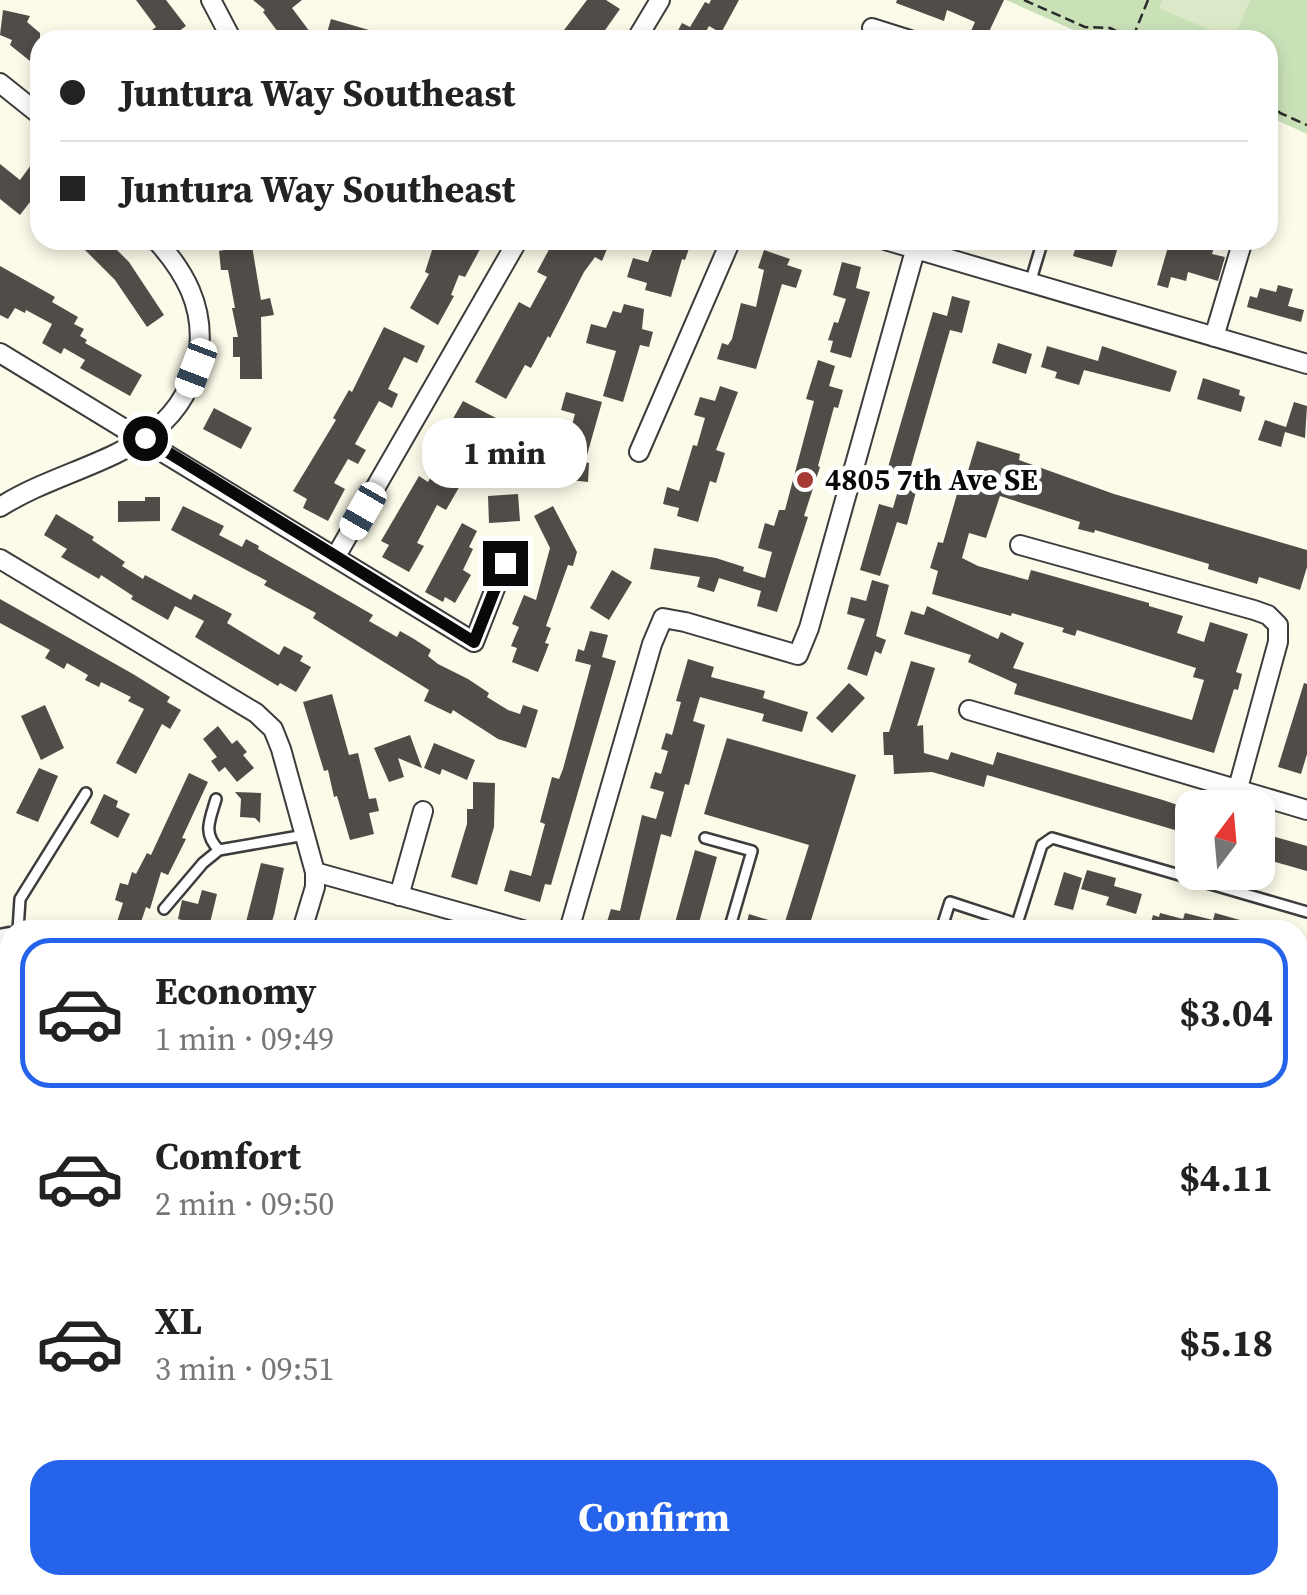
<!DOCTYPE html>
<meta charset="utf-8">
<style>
body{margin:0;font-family:"Source Serif 4",serif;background:#f6f6f6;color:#222;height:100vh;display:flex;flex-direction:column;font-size:38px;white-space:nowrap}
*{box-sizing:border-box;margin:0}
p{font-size:32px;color:#767676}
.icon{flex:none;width:55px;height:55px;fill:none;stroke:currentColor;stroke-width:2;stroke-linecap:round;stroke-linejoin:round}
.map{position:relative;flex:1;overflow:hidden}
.drawer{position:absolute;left:0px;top:920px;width:1308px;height:675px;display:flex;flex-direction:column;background:#fff;border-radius:30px 30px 0 0;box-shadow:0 5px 15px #0003}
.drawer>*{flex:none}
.banner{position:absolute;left:30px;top:30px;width:1248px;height:220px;border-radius:30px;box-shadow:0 5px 15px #0003;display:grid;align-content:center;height:220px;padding:0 30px;background:#fff}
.needle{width:65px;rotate:16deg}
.buttons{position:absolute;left:1175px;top:790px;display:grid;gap:20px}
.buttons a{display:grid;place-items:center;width:100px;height:100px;border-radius:20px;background:#fff;box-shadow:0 5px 15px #0003;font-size:50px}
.end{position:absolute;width:45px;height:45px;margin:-22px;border:12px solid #090909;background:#fff;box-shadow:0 0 0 5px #fff}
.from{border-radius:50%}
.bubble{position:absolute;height:70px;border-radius:30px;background:#fff;box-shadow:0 5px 15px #0003;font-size:32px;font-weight:700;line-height:70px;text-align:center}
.car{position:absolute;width:30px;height:60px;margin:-30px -15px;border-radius:12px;box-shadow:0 0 8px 2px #0007;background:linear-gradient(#fff 24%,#345 0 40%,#fff 0 76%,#345 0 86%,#fff 0)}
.banner b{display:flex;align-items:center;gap:35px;height:95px;font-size:38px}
.banner b+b{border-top:2px solid #e0e0e0}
.banner i{width:25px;height:25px;background:#222}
ul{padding:18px 0 0;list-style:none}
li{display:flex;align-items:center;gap:30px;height:150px;margin:0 20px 15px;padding:0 10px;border:5px solid transparent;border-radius:30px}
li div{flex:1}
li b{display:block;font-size:38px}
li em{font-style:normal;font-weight:700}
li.active{border-color:#2563eb}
li>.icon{width:90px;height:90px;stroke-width:1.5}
.primary-button{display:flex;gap:20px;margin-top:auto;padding:20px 30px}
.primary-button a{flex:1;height:115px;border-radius:30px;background:#2563eb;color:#fff;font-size:40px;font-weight:700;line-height:115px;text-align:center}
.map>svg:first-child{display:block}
.green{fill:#cae1b8}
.pitch{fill:#dbe9c8}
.building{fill:#504c47}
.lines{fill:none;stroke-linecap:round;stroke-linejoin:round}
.service-casing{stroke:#3c3c3c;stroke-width:14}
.minor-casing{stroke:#3c3c3c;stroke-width:22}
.tertiary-casing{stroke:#3c3c3c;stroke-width:25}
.secondary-casing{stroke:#2b2b2b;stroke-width:28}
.primary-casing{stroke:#1a1a1a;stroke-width:30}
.path{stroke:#2b2b2b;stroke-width:2.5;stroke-dasharray:10 5;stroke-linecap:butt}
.service{stroke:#fff;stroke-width:9}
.minor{stroke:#fff;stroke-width:18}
.tertiary{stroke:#fff;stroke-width:20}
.secondary{stroke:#f4f2ac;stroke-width:22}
.primary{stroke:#e5d36f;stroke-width:25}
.route{stroke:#090909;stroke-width:12}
.poi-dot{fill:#a53a35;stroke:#fff;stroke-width:4}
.labels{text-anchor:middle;stroke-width:10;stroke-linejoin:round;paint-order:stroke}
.poi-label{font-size:30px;font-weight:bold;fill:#090909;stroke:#fff;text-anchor:start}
</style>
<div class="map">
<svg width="1307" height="1595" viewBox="0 0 1307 1595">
<rect width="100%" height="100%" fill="#fcfae9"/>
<path class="green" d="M1006 0H1307V134L1268 116V40H1096Z"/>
<path class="pitch" d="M1162 0H1250L1233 40 1159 8Z"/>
<path class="building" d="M136 0H166L186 26 167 40H139L156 27Z
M253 0H302L292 8 316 40H284L263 12 265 10Z
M587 0H606L620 9 598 40H571L561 34Z
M711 0H739L721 33 709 26 704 35 715 40H673L682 23 690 27 705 2 709 4Z
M897 0H1004L986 38 971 31 975 22 947 10 944 21 896 3Z
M3 10 30 16 27 22 40 33V69L10 45 12 40 0 35Z
M331 19 393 37V40H325Z
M0 164 20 180 31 165 40 171V189L20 215 0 199Z
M75 240H107L129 262 164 315 147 327 115 280Z
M223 240H251L261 300 270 298 274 315 261 317 262 379H240V357H233V337H238L232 308H235L228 270H221L219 251 224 250Z
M444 240H485L465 277 459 275 451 295 454 296 438 325 410 308 429 274 425 272 434 244 440 247Z
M554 240H606L603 247 607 249 602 261 595 257 584 272 550 338 548 336 531 368 525 365 506 399 475 382 519 302 530 308 547 277 537 272Z
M656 240H692L685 260 682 259 671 297 645 290 647 283 627 277 633 258 648 262Z
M1078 240H1120L1112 267 1073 256Z
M1170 240H1216L1212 254 1225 257 1218 281 1188 272 1186 281 1171 277 1168 288 1157 285Z
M764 250 790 259 787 265 802 270 796 288 782 284 756 369 717 359 722 343 728 345 732 339 741 303 756 307 764 270 758 268Z
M842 262 861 267 856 288 870 292 851 358 830 352 833 341 828 340 834 322 838 323 846 299 833 295Z
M0 266 55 297 52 302 78 317 74 324 84 329 80 336 87 340 85 343 142 375 130 396 80 368 85 360 64 348 61 354 42 343 52 324 26 310 25 313 15 308 8 319 0 315Z
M1278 285 1293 289 1288 306 1304 310 1301 322 1247 307 1250 296 1257 298 1260 288 1276 292Z
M952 296 970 301 962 333 950 330 907 480 886 474 933 312 947 316Z
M624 304 644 309 642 329 653 332 649 347 640 345 623 402 603 396 616 351 586 343 591 324 606 328 613 311 621 313Z
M384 327 425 346 417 363 404 357 388 389 398 394 392 408 379 401 355 444 366 450 358 464 348 459 334 483 345 489 328 521 303 508 307 499 293 491 336 420 333 418 349 390 352 392Z
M998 343 1032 354 1026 374 992 363Z
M1047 346 1098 361 1102 346 1177 371 1170 392 1084 370 1079 385 1055 378 1057 372 1041 367Z
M818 360 835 366 829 386 843 390 838 408 834 407 818 466 820 467 804 516 808 517 777 612 757 606 761 591 719 578 714 592 697 587 700 577 650 569 654 548 716 558 744 567 743 571 765 578 772 552 758 548 765 523 774 526 779 510H785L814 401 806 399Z
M1203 378 1240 390 1239 395 1245 397 1241 412 1197 399Z
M720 386 738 392 716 450 725 453 716 483 710 481 698 522 677 516 679 508 663 504 667 487 679 491 693 445 697 446 705 418 694 415 700 397 715 401Z
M566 392 602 402 585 462 589 463 588 482 561 479 562 471 550 470 552 451 564 453 575 414 561 410Z
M463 401 496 418 494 423 498 425 492 437 488 435 477 456 471 452 455 481 461 484 446 510 437 505 417 543 424 546 409 572 382 557 389 545 381 541 419 476 428 482 442 456 434 452Z
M1294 402 1307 406 1305 438 1285 432 1281 447 1258 440 1265 420 1286 427Z
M214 408 252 428 241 449 203 429Z
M977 441 1020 454 1019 460 1114 494 1307 550V567L1300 590 1259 577 1257 584 1208 569 1209 564 1095 530 1094 533 1078 529 1080 522 1000 496 986 538 969 533 962 558 978 566 1028 580 1031 570 1149 603V606L1183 616 1177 633 1204 642 1210 622 1248 634 1236 672 1242 674 1238 690 1234 689 1214 753 1014 694 1017 684 968 662 971 655 904 634 911 611 924 615 927 606 998 639 1001 632 1024 643 1013 668 1192 720 1204 680 1193 677 1196 668 1077 630 1075 636 1062 632 1064 628 1012 613 1011 616 932 594 938 571 930 568 938 542 943 543 957 494 953 493 960 469 968 471Z
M899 487 916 492 907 525 897 522 880 576 860 570 879 504 893 508Z
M518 494 520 521 489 523 488 496Z
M145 497H160V521L118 522V501H145Z
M183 506 224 526 219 535 242 547 246 539 259 546 258 549 373 615 369 621 397 637 400 631 414 639 431 650 428 656 438 664 468 679 489 693 487 697 508 710 520 714 523 705 538 710 526 748 498 739 453 710 451 714 424 701 429 690 313 618 316 613 264 585 267 581 171 530Z
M553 506 577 552 573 566 568 565 546 626 551 628 545 643 549 644 538 672 512 662 517 648 511 646 519 627 512 624 524 595 536 600 550 548 534 516Z
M56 514 94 537 92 540 125 562 122 566 143 579 145 575 191 600 194 594 232 614 227 623 279 655 284 646 303 656 300 661 311 667 296 692 280 683 278 686 195 637 204 621 175 606 168 620 131 599 133 596 101 575 99 579 61 557 67 549 44 535Z
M462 523 477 531 469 547 473 549 463 570 471 575 455 603 445 597 443 602 425 592Z
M612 570 632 582 609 620 590 608Z
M872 580 889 585 876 636 886 640 881 654 875 651 867 676 847 669 865 619 847 614 851 597 866 601Z
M0 599 133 674 170 697 167 702 181 710 170 729 162 724 136 774 116 763 144 709 128 701 131 697 101 682 99 687 85 680 88 675 67 663 64 669 45 658 50 650 0 623Z
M590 631 608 635 602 657 616 661 551 885 545 884 540 902 504 891 510 870 531 876 545 824 540 822 552 777 559 779 563 769 591 665 575 661 578 649 584 651Z
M688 659 714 667 711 677 765 691 763 698 808 712 802 732 762 721 764 714 700 697 693 721 705 725 689 785 685 784 671 837 661 834 637 930H624L606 925 611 909 620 911 642 815 656 819 664 792 650 788 655 772 661 774 668 751 661 749 666 733 672 735 681 702 676 701Z
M911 661 935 668 917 726 923 725 924 753 948 760 951 752 993 765 997 752 1163 800 1192 810V835L987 775 984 787 932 772 894 774 893 755H884L883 732H889Z
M849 683 865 698 832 733 816 718Z
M1304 683 1307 684V754L1301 774 1278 767Z
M332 694 349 755 358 753 369 799 376 798 379 811 369 813 374 834 350 840 337 796 334 797 328 770 324 771 303 702Z
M45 705 64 748 41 760 21 716Z
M218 726 232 744 237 740 247 752 243 755 254 768 237 782 225 767 219 772 211 761 217 757 203 739Z
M410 735 422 768 398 758 404 777 389 782 374 748Z
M727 738 856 775 808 930 791 927V930H745L749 914 784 925 809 845 704 814Z
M434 743 475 760 467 780 442 769 440 775 424 768Z
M39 768 58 776 38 822 16 813Z
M189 773 208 782 182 838 186 839 168 875 161 872 150 909 146 907 139 928 117 922 123 903 115 900 120 883 128 885 132 872 136 874 147 853 151 855Z
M473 782 495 783 494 827 477 885 451 877 467 824V809H473Z
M235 792 261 793 260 823 255 818 240 817 241 799Z
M104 794 118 801 116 807 130 814 118 838 90 823Z
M1258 832 1307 846V871L1258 857Z
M695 850 717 857 705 901 697 930H673Z
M261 863 284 868 274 915 269 930H244Z
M1087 870 1116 878 1114 886 1142 894 1136 914 1106 905 1109 897 1081 889Z
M1064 872 1082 878 1073 910 1054 905Z
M202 890 217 894 209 927 178 919 182 900 198 904Z
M1160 913 1183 919 1185 913 1213 920 1215 913 1240 920 1238 930H1149L1153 915 1159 917Z"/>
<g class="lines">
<defs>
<path id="service" d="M1030 283 1043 240
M216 799C210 820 202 833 219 850
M705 838 752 851 729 930
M164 909 203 863 219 850 305 835
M18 930 20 899 86 793
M941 930 950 902 1017 924
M1015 930 1042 845 1052 838 1307 912
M1298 1023 1307 1013
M1298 1217 1307 1194
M1298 1261 1307 1265
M1298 1420 1307 1422"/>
<path id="minor" d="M211 0 232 40
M872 28 910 40
M636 40 660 0
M0 83 40 115
M885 240 1307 364
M1214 337 1243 240
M0 353 474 642 505 563
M639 452 731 240
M0 507C75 459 184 457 199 350 204 306 185 272 156 240
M1020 545 1254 610 1268 615 1278 625V642L1238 788
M336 556 518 240
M0 559 256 713 273 729 281 749 315 872 523 930
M969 710 1307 810
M399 896 423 811
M302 930 315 887V872
M569 930 652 644 663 618 685 622 798 655 809 628 918 240
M0 1275 10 1278
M1298 1287 1307 1290"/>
<path id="tertiary" d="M0 940 10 938"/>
<path id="secondary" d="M1298 1130 1307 1109
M1165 1595 1166 1585"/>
<path id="primary" d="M1298 1581 1307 1583
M362 1595 398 1585"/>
</defs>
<use href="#service" class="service-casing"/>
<use href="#minor" class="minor-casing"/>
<use href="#tertiary" class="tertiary-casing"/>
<use href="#secondary" class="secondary-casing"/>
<use href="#primary" class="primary-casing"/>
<path class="path" d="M1024 0 1085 27 1110 28 1135 40
M1133 37 1148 0
M1268 100 1280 113 1307 125
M448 1585 451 1595"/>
<use href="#service" class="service"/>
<use href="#minor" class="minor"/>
<use href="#tertiary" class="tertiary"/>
<use href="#secondary" class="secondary"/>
<use href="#primary" class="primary"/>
</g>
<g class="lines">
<path class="route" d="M145 438 474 642 505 563"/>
</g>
<circle class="poi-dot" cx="805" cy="480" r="10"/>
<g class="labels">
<g class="poi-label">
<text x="825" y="490">4805 7th Ave SE</text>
</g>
</g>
</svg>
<div class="buttons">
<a><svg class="needle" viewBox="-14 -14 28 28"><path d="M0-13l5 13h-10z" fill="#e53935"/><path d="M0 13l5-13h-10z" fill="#767676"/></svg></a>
</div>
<i class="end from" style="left:145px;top:438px"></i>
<i class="end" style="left:505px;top:563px"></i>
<div class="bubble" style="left:422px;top:418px;width:165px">1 min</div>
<i class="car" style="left:196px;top:368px;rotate:201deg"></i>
<i class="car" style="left:363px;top:511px;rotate:210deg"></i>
<div class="banner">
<b><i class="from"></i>Juntura Way Southeast</b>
<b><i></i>Juntura Way Southeast</b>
</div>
<section class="drawer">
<ul>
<li class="active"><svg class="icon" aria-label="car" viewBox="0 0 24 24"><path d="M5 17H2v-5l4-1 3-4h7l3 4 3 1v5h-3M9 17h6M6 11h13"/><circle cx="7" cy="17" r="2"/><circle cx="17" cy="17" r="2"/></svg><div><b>Economy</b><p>1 min · 09:49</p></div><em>$3.04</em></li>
<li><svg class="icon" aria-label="car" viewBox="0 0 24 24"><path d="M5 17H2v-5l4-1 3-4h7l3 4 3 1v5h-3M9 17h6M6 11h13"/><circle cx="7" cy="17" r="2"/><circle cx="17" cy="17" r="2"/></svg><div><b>Comfort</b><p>2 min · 09:50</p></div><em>$4.11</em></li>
<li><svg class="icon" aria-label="car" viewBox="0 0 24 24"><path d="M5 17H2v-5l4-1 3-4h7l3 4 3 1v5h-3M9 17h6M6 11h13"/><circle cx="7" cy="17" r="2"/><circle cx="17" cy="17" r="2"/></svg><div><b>XL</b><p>3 min · 09:51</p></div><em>$5.18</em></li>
</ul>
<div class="primary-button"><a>Confirm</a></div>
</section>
</div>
